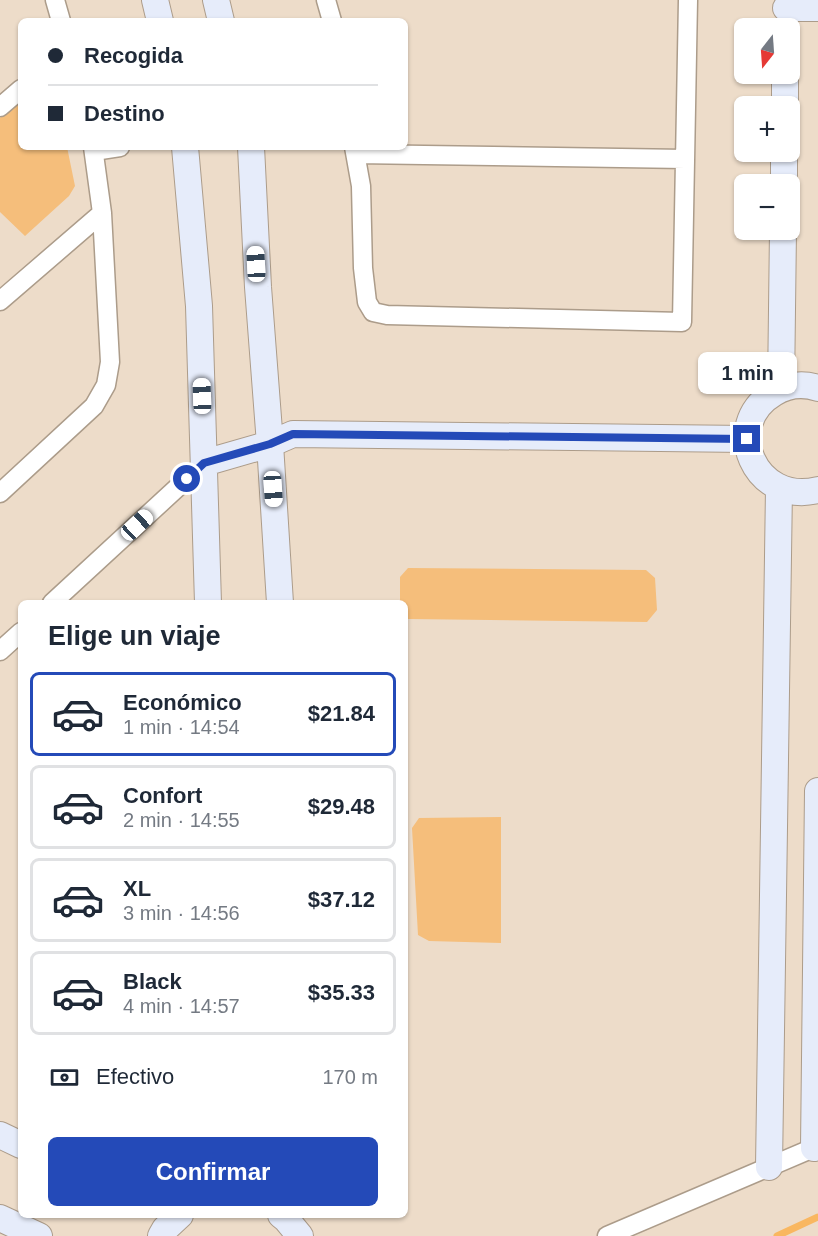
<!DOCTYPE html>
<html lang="es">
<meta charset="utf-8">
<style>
body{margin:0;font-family:Helvetica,sans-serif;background:#f2f2f3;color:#1f2937;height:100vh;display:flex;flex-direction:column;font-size:22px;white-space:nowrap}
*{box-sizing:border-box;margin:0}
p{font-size:20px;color:#747a83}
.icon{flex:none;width:33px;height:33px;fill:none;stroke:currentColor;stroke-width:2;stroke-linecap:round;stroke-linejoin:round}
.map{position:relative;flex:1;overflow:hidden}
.side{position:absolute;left:18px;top:600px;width:390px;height:618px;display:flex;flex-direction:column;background:#fff;border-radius:9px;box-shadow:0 2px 4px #0004}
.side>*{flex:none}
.top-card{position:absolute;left:18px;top:18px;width:390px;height:132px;border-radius:9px;box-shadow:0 2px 4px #0004;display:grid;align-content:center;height:132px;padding:0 30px;background:#fff}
.needle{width:39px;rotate:197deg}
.buttons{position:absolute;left:734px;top:18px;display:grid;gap:12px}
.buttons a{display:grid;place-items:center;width:66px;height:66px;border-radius:9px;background:#fff;box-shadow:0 2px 4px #0004;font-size:30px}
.end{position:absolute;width:27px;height:27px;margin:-14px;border:8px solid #244ab8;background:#fff;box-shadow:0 0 0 3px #fff}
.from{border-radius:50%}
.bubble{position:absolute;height:42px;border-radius:9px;background:#fff;box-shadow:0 2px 4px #0004;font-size:20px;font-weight:800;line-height:42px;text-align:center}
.car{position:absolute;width:18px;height:36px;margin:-18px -9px;border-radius:8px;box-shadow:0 0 4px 2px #0007;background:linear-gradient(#fff 24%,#345 0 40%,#fff 0 76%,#345 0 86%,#fff 0)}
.top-card b{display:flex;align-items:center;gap:21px;height:57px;font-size:22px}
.top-card b+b{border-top:2px solid #e0e1e3}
.top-card i{width:15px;height:15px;background:#1f2937}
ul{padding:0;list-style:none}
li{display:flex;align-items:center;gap:18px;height:84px;margin:0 12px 9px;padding:0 18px;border:3px solid #e0e1e3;border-radius:9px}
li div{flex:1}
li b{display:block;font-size:22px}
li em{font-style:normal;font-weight:800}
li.current{border-color:#244ab8}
li>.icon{width:54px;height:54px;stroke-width:1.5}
h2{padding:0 30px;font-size:27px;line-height:72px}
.pay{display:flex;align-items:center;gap:15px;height:66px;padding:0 30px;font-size:22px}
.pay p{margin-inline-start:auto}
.primary-button{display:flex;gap:12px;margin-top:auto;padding:12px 30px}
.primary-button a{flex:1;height:69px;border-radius:9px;background:#244ab8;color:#fff;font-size:24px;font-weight:800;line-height:69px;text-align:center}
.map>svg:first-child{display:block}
.green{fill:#f5be7b}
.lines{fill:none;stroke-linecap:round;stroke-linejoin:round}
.stream{stroke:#f9b760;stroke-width:7}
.street-casing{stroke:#ac9c8a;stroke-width:21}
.secondary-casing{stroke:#ac9c8a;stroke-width:28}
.street{stroke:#fff;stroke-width:18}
.secondary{stroke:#e6ecfa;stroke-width:26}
.route{stroke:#244ab8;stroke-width:8}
</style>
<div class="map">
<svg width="818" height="1236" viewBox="0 0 818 1236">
<rect width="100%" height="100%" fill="#eddcc9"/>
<path class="green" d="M21 99V147H67L75 186 69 196 25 236 0 212V118Z
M408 568 646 570 655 578 657 610 647 622 408 619 405 616V603H400V577Z
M501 817V943L429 941 418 935 412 828 419 818Z"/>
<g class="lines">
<path class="stream" d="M777 1236 818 1217"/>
<defs>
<path id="street" d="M55 0 61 21
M326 0 332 21
M0 107 21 89
M354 147 361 186 363 268 367 302 373 312 387 315 682 322 688 0
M94 151 120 147
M356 154 685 159
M0 301 102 213
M0 493 94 406 106 385 110 362 102 213 93 147
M52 603 204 463
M0 651 21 632
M607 1236 818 1146"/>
<path id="secondary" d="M155 0 160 21
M216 0 221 21
M786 8H818
M785 106V74
M185 147 199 306 208 603
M251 147 258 287 270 444 280 603
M784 184V152
M818 388C803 383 787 385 774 393 720 425 755 506 818 490
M781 389 783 230
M204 463 270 444 293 434 747 439
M0 1135 21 1145
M814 1148 818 791
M769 1167 779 488
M281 1215 286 1219 300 1236
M0 1218 39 1236
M161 1236 165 1229 180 1215"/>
</defs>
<use href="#street" class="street-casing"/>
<use href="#secondary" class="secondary-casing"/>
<use href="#street" class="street"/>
<use href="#secondary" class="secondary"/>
</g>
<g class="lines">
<path class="route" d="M187 479 204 463 270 444 293 434 747 439"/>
</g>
</svg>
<div class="buttons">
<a><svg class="needle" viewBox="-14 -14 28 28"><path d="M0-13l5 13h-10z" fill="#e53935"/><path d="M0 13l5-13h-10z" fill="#747a83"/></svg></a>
<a>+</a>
<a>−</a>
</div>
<i class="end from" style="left:187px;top:479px"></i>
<i class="end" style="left:747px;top:439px"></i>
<div class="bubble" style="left:698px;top:352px;width:99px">1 min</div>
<i class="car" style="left:256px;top:264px;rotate:357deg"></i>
<i class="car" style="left:202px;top:396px;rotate:358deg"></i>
<i class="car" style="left:273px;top:489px;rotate:176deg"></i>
<i class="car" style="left:137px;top:525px;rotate:47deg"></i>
<div class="top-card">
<b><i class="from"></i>Recogida</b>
<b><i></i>Destino</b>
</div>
<section class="side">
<h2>Elige un viaje</h2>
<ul>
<li class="current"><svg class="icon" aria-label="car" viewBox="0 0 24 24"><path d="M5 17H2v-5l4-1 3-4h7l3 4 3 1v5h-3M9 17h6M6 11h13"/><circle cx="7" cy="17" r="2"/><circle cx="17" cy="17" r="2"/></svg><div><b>Económico</b><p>1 min · 14:54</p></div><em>$21.84</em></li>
<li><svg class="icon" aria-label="car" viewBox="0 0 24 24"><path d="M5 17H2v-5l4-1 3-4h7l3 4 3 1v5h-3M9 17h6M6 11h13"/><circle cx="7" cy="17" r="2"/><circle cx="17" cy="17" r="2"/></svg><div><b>Confort</b><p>2 min · 14:55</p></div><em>$29.48</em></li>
<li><svg class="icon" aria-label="car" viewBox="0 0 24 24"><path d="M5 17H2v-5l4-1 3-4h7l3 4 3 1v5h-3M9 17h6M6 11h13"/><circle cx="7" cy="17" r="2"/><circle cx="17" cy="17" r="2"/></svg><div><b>XL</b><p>3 min · 14:56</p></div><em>$37.12</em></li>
<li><svg class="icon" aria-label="car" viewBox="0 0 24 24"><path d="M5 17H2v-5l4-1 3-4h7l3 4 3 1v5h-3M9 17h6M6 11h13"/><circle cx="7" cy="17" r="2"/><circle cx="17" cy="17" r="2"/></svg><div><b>Black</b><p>4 min · 14:57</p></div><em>$35.33</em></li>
</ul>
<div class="pay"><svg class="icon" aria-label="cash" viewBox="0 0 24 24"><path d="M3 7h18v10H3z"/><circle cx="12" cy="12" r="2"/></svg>Efectivo<p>170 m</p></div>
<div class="primary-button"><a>Confirmar</a></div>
</section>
</div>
